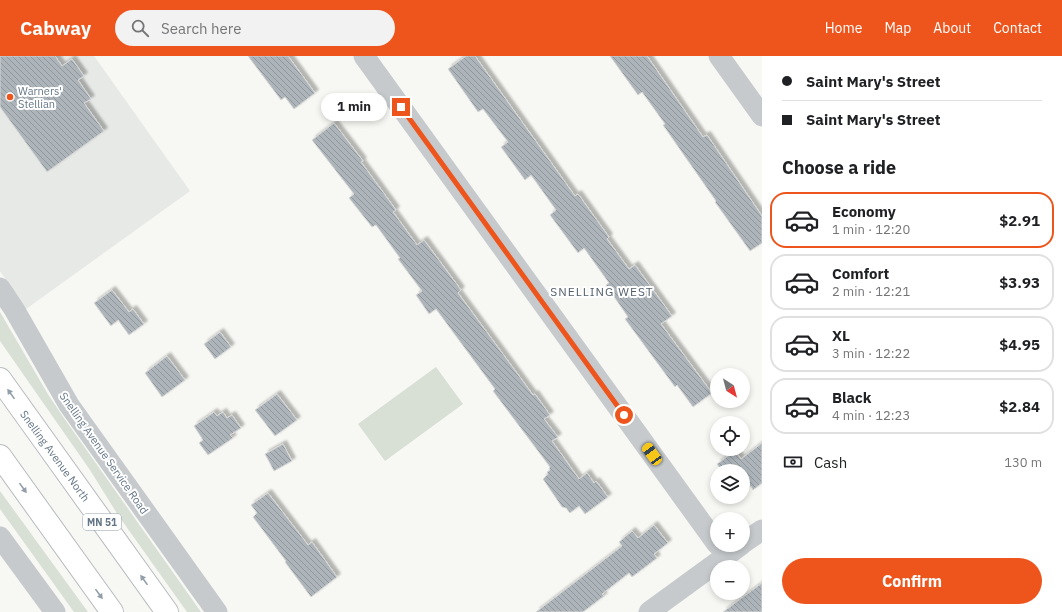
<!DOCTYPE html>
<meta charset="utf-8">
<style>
body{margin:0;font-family:"IBM Plex Sans",sans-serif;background:#f2f2f2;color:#202124;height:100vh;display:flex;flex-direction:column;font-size:15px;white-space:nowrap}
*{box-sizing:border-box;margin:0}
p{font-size:13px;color:#757577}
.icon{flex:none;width:22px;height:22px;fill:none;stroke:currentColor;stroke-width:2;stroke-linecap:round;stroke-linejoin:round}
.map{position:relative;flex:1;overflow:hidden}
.side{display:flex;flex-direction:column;background:#fff;width:300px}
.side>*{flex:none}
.guide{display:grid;align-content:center;height:88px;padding:0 20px;background:#fff}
.needle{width:26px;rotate:144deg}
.controls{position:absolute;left:710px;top:312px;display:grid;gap:8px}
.controls a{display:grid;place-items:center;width:40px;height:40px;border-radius:50%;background:#fff;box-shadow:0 2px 6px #0003;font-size:20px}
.end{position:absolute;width:18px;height:18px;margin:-9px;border:5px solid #ed551d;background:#fff;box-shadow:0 0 0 2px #fff}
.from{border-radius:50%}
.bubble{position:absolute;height:28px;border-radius:14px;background:#fff;box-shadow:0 2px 6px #0003;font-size:13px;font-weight:800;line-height:28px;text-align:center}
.car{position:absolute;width:12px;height:24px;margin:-12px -6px;border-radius:5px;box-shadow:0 0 3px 1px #0007;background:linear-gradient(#f5c518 24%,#345 0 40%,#f5c518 0 76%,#345 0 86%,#f5c518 0)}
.guide b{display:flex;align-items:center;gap:14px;height:38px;font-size:15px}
.guide b+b{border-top:1px solid #e0e0e0}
.guide i{width:10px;height:10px;background:#202124}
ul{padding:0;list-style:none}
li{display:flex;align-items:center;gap:12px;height:56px;margin:0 8px 6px;padding:0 12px;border:2px solid #e0e0e0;border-radius:16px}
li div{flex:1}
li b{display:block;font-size:15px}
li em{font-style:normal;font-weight:800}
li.selected{border-color:#ed551d}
li>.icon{width:36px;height:36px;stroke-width:1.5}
h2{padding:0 20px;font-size:18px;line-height:48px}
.pay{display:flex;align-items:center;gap:10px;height:44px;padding:0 20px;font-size:15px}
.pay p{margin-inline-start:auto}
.button{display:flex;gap:8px;margin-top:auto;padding:8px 20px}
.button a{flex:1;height:46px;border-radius:24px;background:#ed551d;color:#fff;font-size:16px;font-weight:800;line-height:46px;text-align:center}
header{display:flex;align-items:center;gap:24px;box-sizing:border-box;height:56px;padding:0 20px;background:#ed551d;color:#fff}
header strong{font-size:19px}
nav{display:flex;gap:22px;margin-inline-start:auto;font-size:14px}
.search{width:280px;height:36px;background:#f2f2f2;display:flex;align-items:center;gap:10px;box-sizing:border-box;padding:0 14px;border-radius:22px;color:#757577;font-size:15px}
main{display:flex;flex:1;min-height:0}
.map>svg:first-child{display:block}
.built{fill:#e7e9e7}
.green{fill:#d8dfd4}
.building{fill:url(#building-back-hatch);stroke:#d8d8d6;filter:url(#shadow)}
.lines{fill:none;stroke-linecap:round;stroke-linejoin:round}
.primary-casing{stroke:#b7bbbf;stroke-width:24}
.minor{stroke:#c6cacd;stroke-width:21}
.primary{stroke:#fff;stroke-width:22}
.oneway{fill:#929faa}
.route{stroke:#ed551d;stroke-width:5}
.poi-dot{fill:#ed551d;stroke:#fff;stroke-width:1.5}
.labels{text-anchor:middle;stroke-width:4;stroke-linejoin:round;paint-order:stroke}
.shield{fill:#fff;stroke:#929faa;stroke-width:1}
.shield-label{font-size:10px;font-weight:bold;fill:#647686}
.poi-label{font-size:11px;fill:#647686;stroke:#fff;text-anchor:start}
.street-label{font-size:11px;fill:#647686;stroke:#fff}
.neighbourhood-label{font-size:12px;letter-spacing:1px;fill:#525f6b;stroke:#fff}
</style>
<header>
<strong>Cabway</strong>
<div class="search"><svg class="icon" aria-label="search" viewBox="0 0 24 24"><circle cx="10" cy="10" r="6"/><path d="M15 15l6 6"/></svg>Search here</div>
<nav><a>Home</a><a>Map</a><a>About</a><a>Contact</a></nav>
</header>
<main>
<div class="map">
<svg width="762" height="556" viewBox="0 0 762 556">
<defs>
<pattern id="building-back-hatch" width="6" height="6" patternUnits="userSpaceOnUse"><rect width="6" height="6" fill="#adb5bb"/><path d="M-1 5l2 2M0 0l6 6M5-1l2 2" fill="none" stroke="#90989e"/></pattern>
<filter id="shadow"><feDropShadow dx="3.5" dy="-3.5" stdDeviation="1" flood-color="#0004"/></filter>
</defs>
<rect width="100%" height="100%" fill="#f7f7f3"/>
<path class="built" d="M0 0H94L190 135 26 253 0 215Z"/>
<path class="green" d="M0 256 49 340 66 365 201 556H187L118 459 90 414 0 285Z
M436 311 463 348 385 405 358 368Z
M0 435 88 556H74L0 453Z"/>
<path class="building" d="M0 0H55L62 10 72 3 84 20 78 24 91 43 84 47 104 75 47 116 0 51Z
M248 0H288L315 37 294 53 285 41 281 44Z
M466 0H475L575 140 578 138 609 181 607 183 629 213 635 209 672 260 661 268 712 337 693 351 677 329 675 331 625 263 628 261 606 229 609 227 584 192 578 197 550 159 556 154 531 119 525 124 501 91 508 86 483 53 478 56 448 13Z
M610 0H647L703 81 707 79 762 160V187L750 195 715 146 716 145 663 69 665 68 642 36 638 39Z
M334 67 363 105 361 106 396 154 393 156 417 189 424 184 461 234 458 237 533 339 535 338 550 359 544 363 558 381 552 385 579 423 587 417 594 427 596 425 608 441 585 458 579 450 570 457 566 452 562 451 543 423 548 418 547 416 550 414 549 412 550 411 493 335 495 333 436 253 429 258 416 239 422 235 398 203 400 202 376 169 372 171 349 142 354 138 312 84Z
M112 234 129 256 133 253 144 268 129 279 118 264 111 270 94 247Z
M220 276 231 291 215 303 204 288Z
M167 300 185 324 162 341 145 317Z
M277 338 297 364 275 380 255 354Z
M214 356 217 360 223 356 227 362 232 359 241 372 230 379 233 382 208 399 199 387 203 384 194 370Z
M762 387V427L753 434 751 430 743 436V415H722L717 408 735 395 741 403Z
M283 388 292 405 274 415 265 398Z
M717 419V434L710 424Z
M268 437 308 489 312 486 337 521 311 541 285 506 286 505 253 461 257 457 251 449Z
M722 441H737L727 448Z
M654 469 668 487 654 498 657 502 632 521 629 517 602 538 604 540 583 556H536L622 490 619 486 632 475 638 482Z
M762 527V556H723Z"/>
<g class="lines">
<defs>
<path id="primary" d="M0 323 167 556
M0 400 112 556"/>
</defs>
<use href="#primary" class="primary-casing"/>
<path class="minor" d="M364 0 717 488
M719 0 762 60
M0 232 14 253 69 349 217 556
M0 481 55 556
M743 487 762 474
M649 556 741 489"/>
<use href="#primary" class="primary"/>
</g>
<defs><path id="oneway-solid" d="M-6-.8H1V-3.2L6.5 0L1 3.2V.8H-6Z"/></defs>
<g class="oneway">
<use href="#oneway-solid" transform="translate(11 338) rotate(-126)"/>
<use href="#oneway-solid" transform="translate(23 432) rotate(54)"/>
<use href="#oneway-solid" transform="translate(144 524) rotate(-126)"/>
<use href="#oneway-solid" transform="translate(99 538) rotate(54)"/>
</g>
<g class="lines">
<path class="route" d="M401 51 624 359"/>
</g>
<circle class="poi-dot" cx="10" cy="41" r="4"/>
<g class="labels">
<rect class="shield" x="83" y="458" width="38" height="16" rx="3"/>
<g class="shield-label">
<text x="102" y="470">MN 51</text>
</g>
<g class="poi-label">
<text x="18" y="39">Warners'<tspan x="18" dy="13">Stellian</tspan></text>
</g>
<g class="street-label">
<text transform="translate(104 397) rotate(55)" y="4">Snelling Avenue Service Road</text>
<text transform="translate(55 400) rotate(54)" y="4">Snelling Avenue North</text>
</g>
<g class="neighbourhood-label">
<text x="602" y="240">SNELLING WEST</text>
</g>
</g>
</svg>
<div class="controls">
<a><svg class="needle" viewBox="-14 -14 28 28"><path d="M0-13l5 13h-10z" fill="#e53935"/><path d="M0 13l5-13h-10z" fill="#757577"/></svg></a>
<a><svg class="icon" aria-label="locate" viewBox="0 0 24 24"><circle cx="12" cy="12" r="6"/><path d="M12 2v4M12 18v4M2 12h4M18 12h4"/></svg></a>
<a><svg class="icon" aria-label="layers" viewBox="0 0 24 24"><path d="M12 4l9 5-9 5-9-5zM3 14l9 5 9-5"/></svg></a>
<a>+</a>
<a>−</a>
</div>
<i class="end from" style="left:624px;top:359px"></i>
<i class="end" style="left:401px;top:51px"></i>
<div class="bubble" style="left:321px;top:37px;width:66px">1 min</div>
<i class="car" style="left:652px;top:398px;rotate:324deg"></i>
</div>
<section class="side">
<div class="guide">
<b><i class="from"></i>Saint Mary's Street</b>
<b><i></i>Saint Mary's Street</b>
</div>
<h2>Choose a ride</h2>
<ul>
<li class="selected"><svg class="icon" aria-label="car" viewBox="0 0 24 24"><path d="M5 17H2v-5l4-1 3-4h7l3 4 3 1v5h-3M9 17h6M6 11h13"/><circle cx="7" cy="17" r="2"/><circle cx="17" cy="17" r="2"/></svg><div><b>Economy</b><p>1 min · 12:20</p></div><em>$2.91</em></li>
<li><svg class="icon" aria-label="car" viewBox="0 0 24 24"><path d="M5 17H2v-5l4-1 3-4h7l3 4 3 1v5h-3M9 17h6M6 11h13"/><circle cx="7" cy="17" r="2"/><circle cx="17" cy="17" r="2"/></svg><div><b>Comfort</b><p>2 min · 12:21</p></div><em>$3.93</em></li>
<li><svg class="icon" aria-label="car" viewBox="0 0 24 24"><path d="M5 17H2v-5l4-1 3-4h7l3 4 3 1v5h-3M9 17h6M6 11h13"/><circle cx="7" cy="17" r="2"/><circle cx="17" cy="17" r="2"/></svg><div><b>XL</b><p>3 min · 12:22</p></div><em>$4.95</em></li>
<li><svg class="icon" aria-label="car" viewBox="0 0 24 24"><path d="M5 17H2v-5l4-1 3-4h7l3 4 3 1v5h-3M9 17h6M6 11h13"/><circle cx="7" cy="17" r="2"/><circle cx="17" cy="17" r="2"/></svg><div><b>Black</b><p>4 min · 12:23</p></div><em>$2.84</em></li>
</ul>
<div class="pay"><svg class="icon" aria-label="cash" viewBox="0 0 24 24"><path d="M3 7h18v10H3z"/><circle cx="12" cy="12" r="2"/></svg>Cash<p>130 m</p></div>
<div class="button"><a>Confirm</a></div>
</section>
</main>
